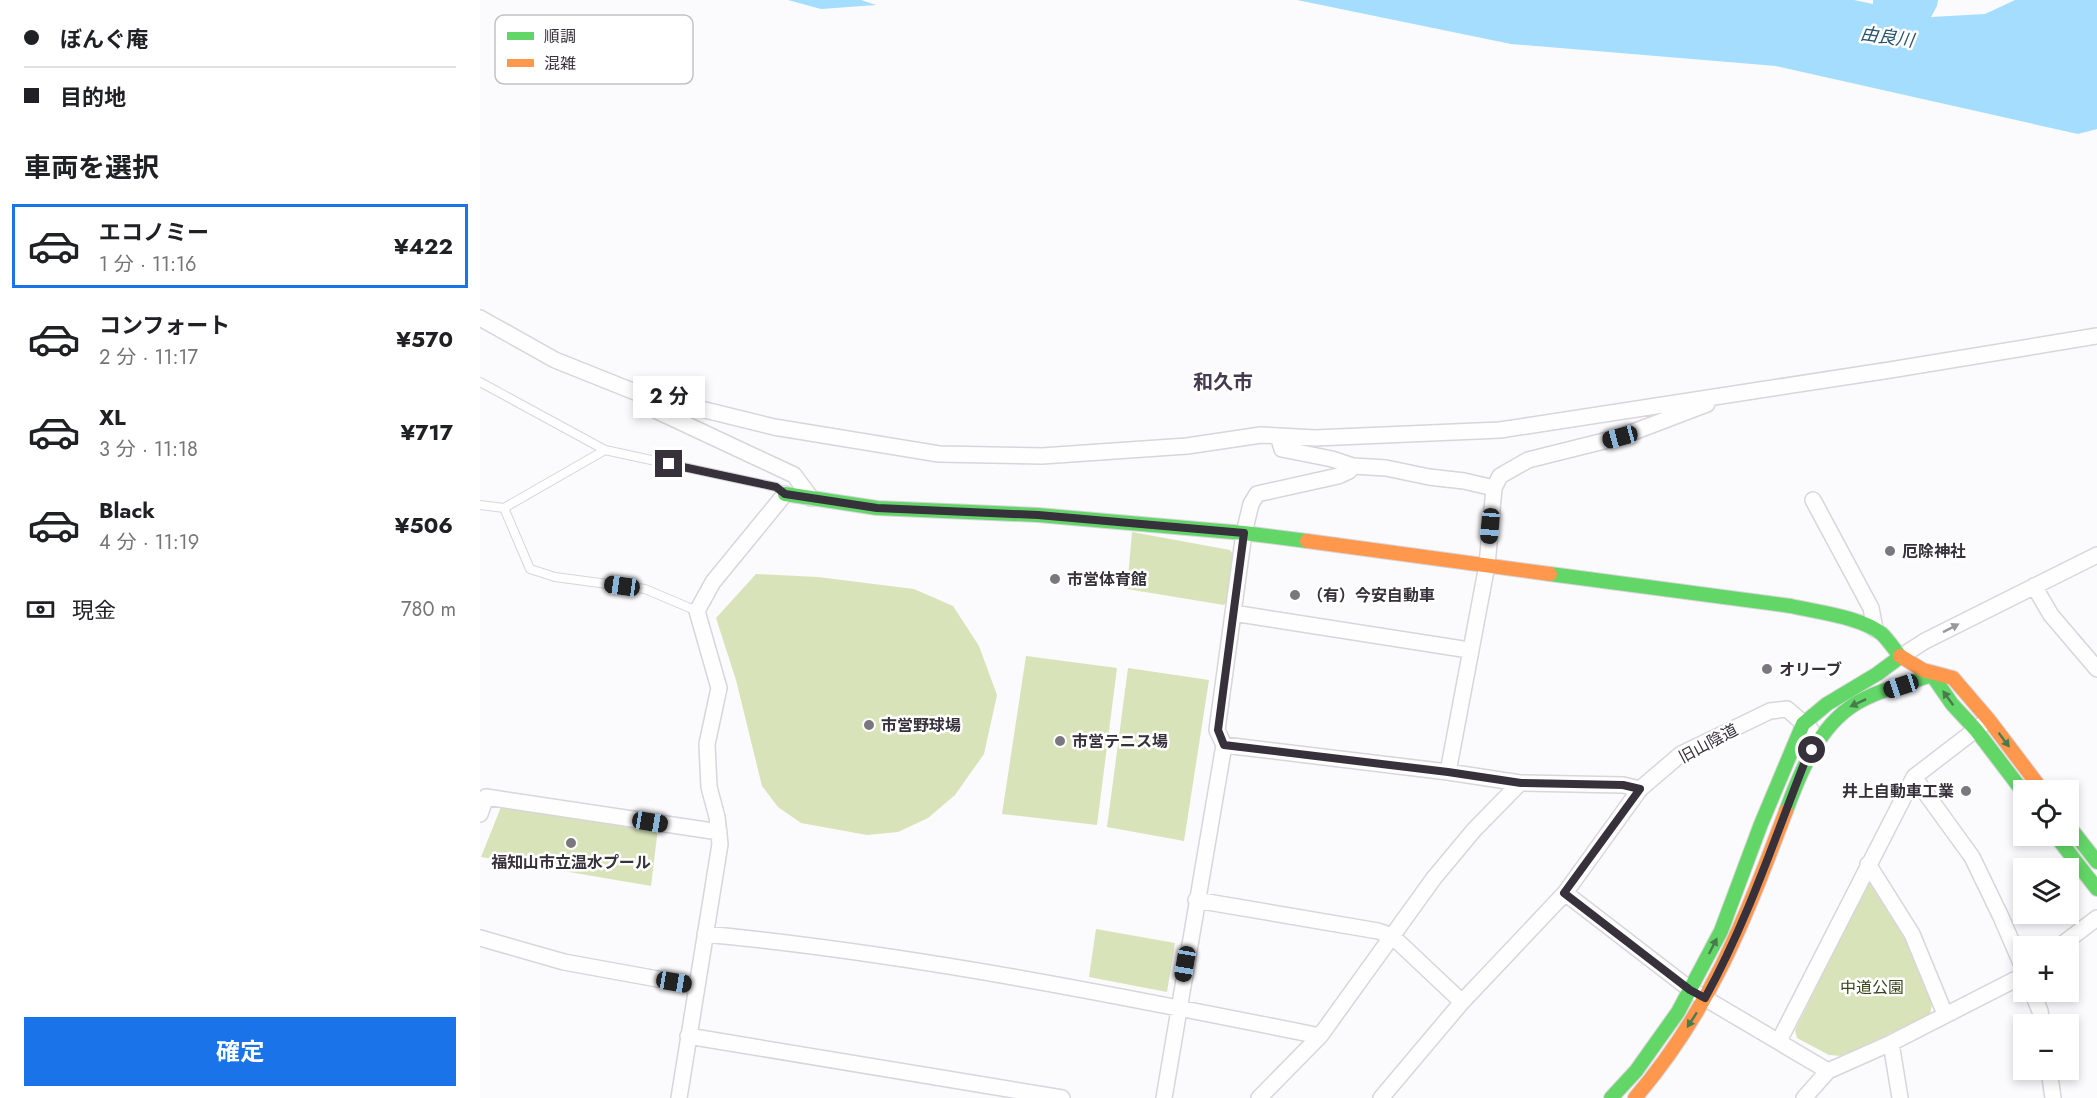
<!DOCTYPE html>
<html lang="ja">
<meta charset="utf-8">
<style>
body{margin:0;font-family:Jost,"Noto Sans JP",sans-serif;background:#f2f2f2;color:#202124;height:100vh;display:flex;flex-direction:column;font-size:22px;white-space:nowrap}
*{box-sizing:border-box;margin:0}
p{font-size:20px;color:#757577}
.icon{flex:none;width:33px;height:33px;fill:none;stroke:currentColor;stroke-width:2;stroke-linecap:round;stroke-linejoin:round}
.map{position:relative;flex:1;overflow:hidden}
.sheet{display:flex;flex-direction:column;background:#fff;width:480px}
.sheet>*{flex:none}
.banner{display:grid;align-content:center;height:132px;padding:0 24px;background:#fff}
.controls{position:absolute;left:1533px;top:780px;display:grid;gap:12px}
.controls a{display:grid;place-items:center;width:66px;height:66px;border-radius:0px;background:#fff;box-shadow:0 3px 9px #0003;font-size:30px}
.end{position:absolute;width:27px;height:27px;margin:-14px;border:8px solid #36313b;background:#fff;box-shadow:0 0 0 3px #fff}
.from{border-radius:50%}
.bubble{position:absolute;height:42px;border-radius:0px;background:#fff;box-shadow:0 3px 9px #0003;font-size:20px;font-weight:700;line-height:42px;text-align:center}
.car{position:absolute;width:18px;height:36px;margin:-18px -9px;border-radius:8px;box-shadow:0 0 4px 2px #0007;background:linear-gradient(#222 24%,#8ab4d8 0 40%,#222 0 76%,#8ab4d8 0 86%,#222 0)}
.banner b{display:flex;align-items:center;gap:21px;height:57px;font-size:22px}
.banner b+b{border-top:2px solid #e0e0e0}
.banner i{width:15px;height:15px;background:#202124}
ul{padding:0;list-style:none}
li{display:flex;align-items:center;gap:18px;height:84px;margin:0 12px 9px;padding:0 12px;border:3px solid transparent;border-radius:0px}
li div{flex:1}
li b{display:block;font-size:22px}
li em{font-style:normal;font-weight:700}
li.active{border-color:#1a73e8}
li>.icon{width:54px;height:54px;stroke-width:1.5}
h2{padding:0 24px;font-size:27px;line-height:72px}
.pay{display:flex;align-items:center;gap:15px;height:66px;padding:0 24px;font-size:22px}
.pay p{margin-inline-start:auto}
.primary-button{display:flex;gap:12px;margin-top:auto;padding:12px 24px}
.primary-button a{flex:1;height:69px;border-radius:0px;background:#1a73e8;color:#fff;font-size:24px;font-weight:700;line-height:69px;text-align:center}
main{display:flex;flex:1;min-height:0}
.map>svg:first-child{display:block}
.green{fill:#d8e3b9}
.water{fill:#a4ddfe}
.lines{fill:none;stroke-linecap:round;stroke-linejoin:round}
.lane-casing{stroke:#d8d5db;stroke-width:10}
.street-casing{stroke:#d8d5db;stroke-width:18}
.fast-casing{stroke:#d8d5db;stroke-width:16}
.slow-casing{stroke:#d8d5db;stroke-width:16}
.lane{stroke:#fefeff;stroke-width:8}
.street{stroke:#fefeff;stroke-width:15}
.fast{stroke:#63d668;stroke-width:14}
.slow{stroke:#ff974d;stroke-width:14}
.oneway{fill:#9a989d}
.oneway2{fill:#4a7b4f}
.route{stroke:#36313b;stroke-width:8}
.poi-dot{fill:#7b777f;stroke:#fff;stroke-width:2}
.labels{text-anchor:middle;stroke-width:5;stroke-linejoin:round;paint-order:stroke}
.poi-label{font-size:16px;font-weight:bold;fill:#36313b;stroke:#fff;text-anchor:start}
.street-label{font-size:16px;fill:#36313b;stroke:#fff}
.park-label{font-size:16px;fill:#39431a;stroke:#fff}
.water-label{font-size:18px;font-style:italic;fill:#28556d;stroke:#fff}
.quarter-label{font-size:20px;font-weight:bold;fill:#443b4e;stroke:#fff}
.key{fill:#fff;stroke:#c3c1c4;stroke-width:1.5}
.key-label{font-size:16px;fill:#36313b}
</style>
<main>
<section class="sheet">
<div class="banner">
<b><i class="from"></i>ぼんぐ庵</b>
<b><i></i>目的地</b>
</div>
<h2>車両を選択</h2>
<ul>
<li class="active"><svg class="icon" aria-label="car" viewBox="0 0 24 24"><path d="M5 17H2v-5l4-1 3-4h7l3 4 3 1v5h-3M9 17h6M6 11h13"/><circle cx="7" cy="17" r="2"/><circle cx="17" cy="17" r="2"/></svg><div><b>エコノミー</b><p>1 分 · 11:16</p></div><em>¥422</em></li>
<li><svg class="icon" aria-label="car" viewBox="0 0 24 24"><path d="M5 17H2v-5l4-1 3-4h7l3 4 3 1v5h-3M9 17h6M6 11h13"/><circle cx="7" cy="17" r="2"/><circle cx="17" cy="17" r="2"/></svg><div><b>コンフォート</b><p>2 分 · 11:17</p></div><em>¥570</em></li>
<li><svg class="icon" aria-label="car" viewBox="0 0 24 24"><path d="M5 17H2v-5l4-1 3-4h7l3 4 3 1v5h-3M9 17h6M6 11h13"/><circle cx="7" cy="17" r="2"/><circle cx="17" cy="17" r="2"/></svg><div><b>XL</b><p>3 分 · 11:18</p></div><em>¥717</em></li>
<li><svg class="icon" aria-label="car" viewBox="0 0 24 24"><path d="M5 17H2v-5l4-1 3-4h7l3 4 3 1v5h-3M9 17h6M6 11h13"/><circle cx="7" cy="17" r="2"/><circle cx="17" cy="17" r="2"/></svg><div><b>Black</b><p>4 分 · 11:19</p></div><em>¥506</em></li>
</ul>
<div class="pay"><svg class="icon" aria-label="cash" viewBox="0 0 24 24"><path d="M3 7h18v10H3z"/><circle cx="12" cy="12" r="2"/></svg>現金<p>780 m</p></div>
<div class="primary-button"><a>確定</a></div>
</section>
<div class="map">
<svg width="1617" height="1098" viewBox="0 0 1617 1098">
<rect width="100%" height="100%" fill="#fbfafd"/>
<path class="green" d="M652 532 750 550 753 554 748 601 744 605 647 589Z
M276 574 338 577 434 589 473 606 499 646 517 695 504 754 475 795 448 818 418 832 387 835 321 823 298 807 282 786 256 680 236 618Z
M546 656 637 668 617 825 522 814Z
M648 668 729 680 704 841 627 827Z
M23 802 178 828 171 886 1 857Z
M1395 882 1424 934 1452 1004 1450 1015 1362 1056 1349 1055 1317 1038 1315 1030 1387 885Z
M616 929 695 943 687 992 609 977Z"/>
<path class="water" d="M308 0H381L396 5 341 9Z
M817 0H1374L1393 4V0H1458L1457 6 1451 17 1505 14 1535 0H1617V129L1598 134 1296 66 1031 44Z"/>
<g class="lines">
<defs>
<path id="lane" d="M0 382 125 450 296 487 303 492
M0 505 24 508 125 450
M24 508 50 569 75 577 165 589 217 611"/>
<path id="street" d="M0 318 75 360 160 394 294 427 459 454 562 456 707 446 781 435 835 438 1020 430 1410 370 1617 336
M160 394 175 410 314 475 331 498
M798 436 802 449 852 459 873 466 906 468 949 477 984 481 1014 488
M1333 500 1391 608 1395 629
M1554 586 1571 615 1617 669
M753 613 989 650
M1420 657 1445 641 1617 555
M744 745 968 772 1040 783 1143 785 1160 789
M968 772 1007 565 1014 488 1020 476 1048 460 1140 437 1227 404
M1434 777 1492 857 1521 917 1544 970
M0 814 6 797 239 832
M1388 864 1432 934 1465 1014
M1085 893 1211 990 1348 1071
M716 900 898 931 912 936 982 1002
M225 934C432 954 636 995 840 1036
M0 938 84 962 216 986
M1580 946 1617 918
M1552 992 1560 1011 1562 1024
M208 1036 582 1098
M1299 1041 1434 777 1503 724
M1411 1043 1420 1098
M1569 1070 1573 1098
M199 1098 240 844 237 817 229 787 227 744 239 688 217 611 233 582 305 494
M684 1098 744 745 737 730 764 533 771 504 777 494 858 476 869 471 873 466
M779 1098 840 1036 954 878 994 830 1040 783
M901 1098 982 1002 1085 893 1160 789 1201 754 1290 711 1307 709 1331 730
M1324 1098 1348 1071 1411 1043 1544 975"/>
<path id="fast" d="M305 494 397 508 558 515 764 533 827 541
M1070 574 1311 606C1337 612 1381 617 1402 634 1409 641 1414 649 1420 656
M1452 675 1472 704 1496 730 1544 793
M1306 811C1320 773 1338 727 1375 704 1398 690 1426 684 1452 675
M1588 825 1617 862
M1576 836 1617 889
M1131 1098 1156 1071 1198 1012 1241 931 1281 824 1323 724 1347 704 1397 674 1420 657"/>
<path id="slow" d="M827 541 1070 574
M1420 656 1443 670 1473 678 1509 720 1562 790
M1155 1098C1232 1008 1265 919 1306 811"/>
</defs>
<use href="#lane" class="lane-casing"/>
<use href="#street" class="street-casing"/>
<use href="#fast" class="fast-casing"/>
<use href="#slow" class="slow-casing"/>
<use href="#lane" class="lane"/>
<use href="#street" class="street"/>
<use href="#fast" class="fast"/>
<use href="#slow" class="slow"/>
</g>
<defs><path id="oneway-solid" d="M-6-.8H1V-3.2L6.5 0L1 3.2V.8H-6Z" transform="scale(1.5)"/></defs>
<use class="oneway" href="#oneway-solid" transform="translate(1471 628) rotate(-27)"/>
<g class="oneway2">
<use href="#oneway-solid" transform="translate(1468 698) rotate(-126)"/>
<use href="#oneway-solid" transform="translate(1378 703) rotate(155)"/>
<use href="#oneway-solid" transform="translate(1524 740) rotate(53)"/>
<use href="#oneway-solid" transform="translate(1233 946) rotate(-63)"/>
<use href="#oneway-solid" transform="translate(1212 1020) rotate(123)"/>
</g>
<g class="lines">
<path class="route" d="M189 464 296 487 305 494 397 508 558 515 764 533 738 730 744 745 968 772 1041 783 1143 785 1160 789 1084 893 1210 990 1225 998C1266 924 1293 843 1324 764L1332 750"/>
</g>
<g class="poi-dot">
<circle cx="1410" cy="551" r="6"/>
<circle cx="575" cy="579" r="6"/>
<circle cx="815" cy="595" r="6"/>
<circle cx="1287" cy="669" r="6"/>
<circle cx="389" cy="725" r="6"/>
<circle cx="580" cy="741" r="6"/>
<circle cx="1486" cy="791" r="6"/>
<circle cx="91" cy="843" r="6"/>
</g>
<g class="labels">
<g class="poi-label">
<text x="1422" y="557">厄除神社</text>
<text x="587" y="585">市営体育館</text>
<text x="827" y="601">（有）今安自動車</text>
<text x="1299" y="675">オリーブ</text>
<text x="401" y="731">市営野球場</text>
<text x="592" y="747">市営テニス場</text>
<text x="1474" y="797" text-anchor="end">井上自動車工業</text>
<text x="91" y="868" text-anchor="middle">福知山市立温水プール</text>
</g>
<g class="street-label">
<text transform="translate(1228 743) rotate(-28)" y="6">旧山陰道</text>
</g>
<g class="park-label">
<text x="1392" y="993">中道公園</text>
</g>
<g class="water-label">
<text transform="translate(1407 37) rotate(8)" y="6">由良川</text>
</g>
<g class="quarter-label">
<text x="743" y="389">和久市</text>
</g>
</g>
<rect x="15" y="15" width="198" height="69" rx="9" class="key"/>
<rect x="27" y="32" width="27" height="8" fill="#63d668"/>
<rect x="27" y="59" width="27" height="8" fill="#ff974d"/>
<g class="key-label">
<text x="64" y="42">順調</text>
<text x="64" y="69">混雑</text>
</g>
</svg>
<div class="controls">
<a><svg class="icon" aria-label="locate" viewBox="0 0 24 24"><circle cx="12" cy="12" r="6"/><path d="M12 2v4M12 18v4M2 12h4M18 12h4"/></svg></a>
<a><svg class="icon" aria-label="layers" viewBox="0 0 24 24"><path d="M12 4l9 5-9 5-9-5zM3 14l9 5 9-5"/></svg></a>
<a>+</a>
<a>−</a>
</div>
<i class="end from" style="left:1332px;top:750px"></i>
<i class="end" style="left:189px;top:464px"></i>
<div class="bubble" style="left:153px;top:376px;width:72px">2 分</div>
<i class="car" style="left:1140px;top:437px;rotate:255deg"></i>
<i class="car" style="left:1010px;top:526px;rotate:185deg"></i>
<i class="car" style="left:142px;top:586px;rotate:278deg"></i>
<i class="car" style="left:1421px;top:686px;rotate:252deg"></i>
<i class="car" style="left:170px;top:822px;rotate:99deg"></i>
<i class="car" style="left:705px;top:964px;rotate:190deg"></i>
<i class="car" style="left:194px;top:982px;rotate:100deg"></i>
</div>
</main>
